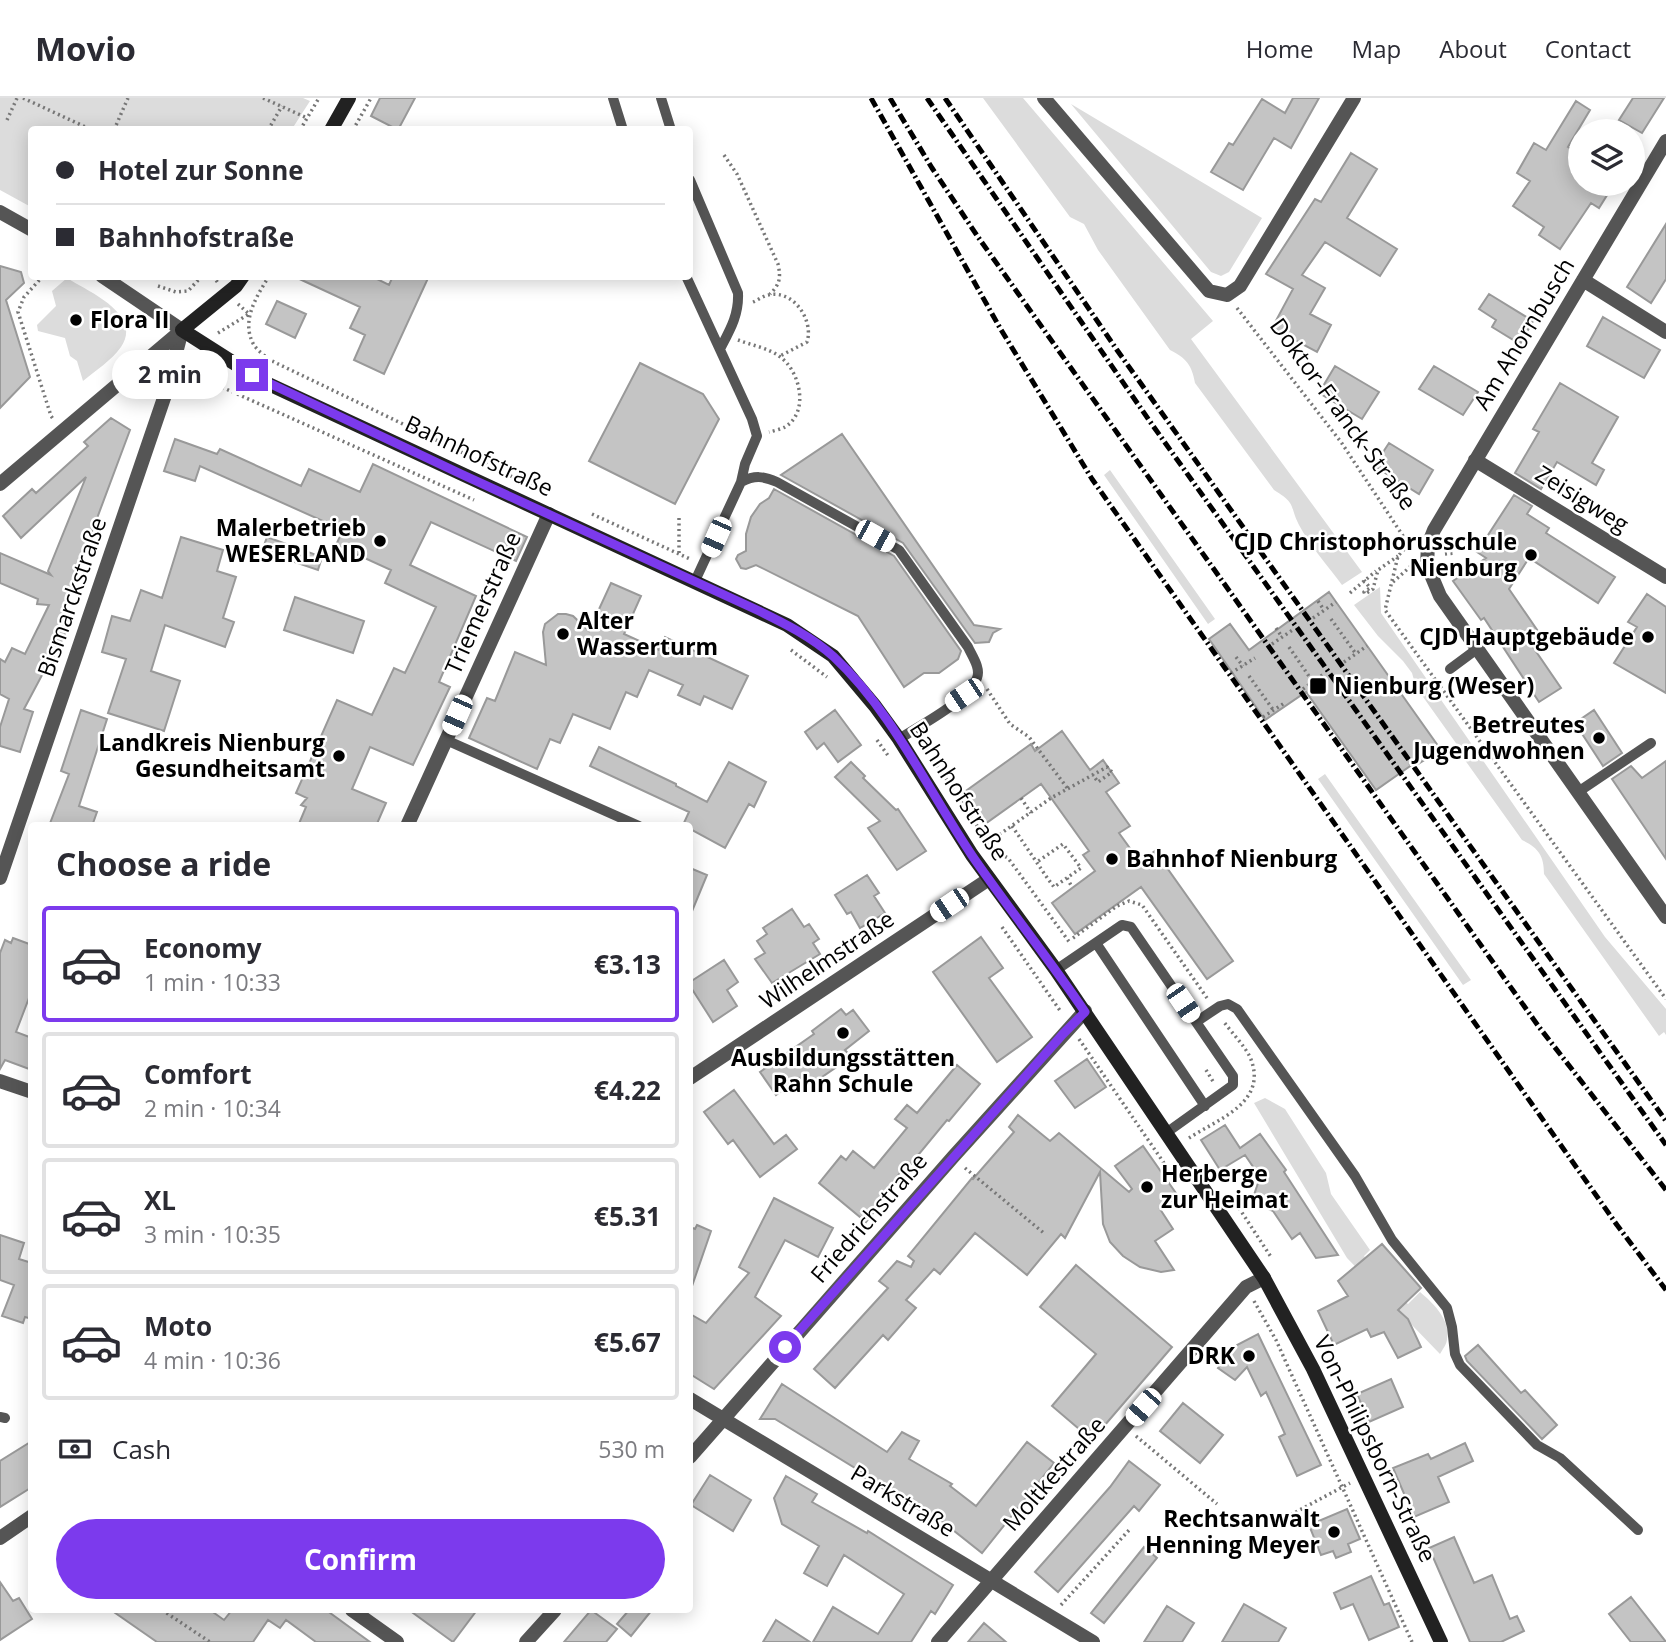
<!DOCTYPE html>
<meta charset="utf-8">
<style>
body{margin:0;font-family:"Open Sans",sans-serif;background:#f7f7f7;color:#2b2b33;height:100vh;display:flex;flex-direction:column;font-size:26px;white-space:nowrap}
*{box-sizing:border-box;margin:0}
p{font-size:23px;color:#7c7c81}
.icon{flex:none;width:38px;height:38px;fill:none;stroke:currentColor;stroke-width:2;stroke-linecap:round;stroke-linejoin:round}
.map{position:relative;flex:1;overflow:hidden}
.drawer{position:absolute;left:28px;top:724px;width:665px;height:791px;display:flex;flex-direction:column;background:#fff;border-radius:7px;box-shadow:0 4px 18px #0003}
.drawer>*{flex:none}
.top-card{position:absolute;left:28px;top:28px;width:665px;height:154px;border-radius:7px;box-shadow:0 4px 18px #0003;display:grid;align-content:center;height:154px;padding:0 28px;background:#fff}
.tools{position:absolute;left:1568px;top:21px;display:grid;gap:14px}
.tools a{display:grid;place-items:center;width:77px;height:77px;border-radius:50%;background:#fff;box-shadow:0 4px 18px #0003;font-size:35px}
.end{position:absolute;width:32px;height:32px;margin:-16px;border:9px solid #7c3aed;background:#fff;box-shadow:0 0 0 4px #fff}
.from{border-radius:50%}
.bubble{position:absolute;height:49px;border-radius:24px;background:#fff;box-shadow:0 4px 18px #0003;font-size:23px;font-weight:700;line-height:49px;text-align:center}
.car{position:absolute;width:21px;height:42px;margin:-21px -10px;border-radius:9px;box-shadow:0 0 5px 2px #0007;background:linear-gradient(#fff 24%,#345 0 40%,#fff 0 76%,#345 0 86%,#fff 0)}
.top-card b{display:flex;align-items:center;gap:24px;height:66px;font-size:26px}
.top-card b+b{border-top:2px solid #e1e1e2}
.top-card i{width:18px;height:18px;background:#2b2b33}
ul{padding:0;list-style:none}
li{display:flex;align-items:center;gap:21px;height:116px;margin:0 14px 10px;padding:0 14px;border:4px solid #e1e1e2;border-radius:7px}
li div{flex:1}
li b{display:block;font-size:26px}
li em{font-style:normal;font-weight:700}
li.active{border-color:#7c3aed}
li>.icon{width:63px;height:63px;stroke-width:1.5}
h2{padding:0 28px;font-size:32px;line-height:84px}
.pay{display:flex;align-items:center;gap:18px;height:77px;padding:0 28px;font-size:26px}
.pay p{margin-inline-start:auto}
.primary-button{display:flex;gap:14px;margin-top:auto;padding:14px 28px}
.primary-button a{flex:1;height:80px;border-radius:42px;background:#7c3aed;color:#fff;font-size:28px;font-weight:700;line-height:80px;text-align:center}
header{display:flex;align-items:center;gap:42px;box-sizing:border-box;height:98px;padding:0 35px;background:#fff;border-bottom:2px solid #e1e1e2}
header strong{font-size:33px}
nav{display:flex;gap:38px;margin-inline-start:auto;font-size:24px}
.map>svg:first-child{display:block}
.green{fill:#dcdcdc}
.building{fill:#c4c4c4;stroke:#999;stroke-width:2}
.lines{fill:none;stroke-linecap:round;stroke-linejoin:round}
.path{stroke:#777;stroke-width:3.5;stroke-dasharray:2 3.5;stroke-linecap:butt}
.service{stroke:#555;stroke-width:10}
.minor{stroke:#555;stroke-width:14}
.tertiary{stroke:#555;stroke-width:14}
.secondary{stroke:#222;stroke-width:14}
.rail{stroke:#000;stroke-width:5;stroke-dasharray:10 3.5 2 3.5;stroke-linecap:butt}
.route{stroke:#7c3aed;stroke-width:9}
.poi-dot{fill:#000;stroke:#fff;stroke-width:2.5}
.labels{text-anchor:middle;stroke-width:5;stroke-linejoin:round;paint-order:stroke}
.poi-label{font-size:23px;font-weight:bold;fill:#000;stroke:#fff;text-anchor:end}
.street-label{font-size:23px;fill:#000;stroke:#fff}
</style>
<header>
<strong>Movio</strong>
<nav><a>Home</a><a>Map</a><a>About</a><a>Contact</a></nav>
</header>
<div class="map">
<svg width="1666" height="1544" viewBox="0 0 1666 1544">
<rect width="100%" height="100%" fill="#fff"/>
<path class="green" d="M0 0H303L310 3 292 31 32 32 31 109 0 92Z
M983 0H1023L1213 223 1191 241 1362 474 1342 487C1328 468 1310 448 1299 427 1289 407 1297 406 1274 392L1195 285C1192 267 1186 260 1170 252L1098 152 1084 126 1070 119Z
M1071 6 1262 120 1229 174 1221 178 1211 174Z
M67 180C89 194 143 216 121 249 112 262 95 273 83 283L77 263 70 258 65 240 38 233 37 227 56 208 52 193Z
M1110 372 1215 521 1208 526 1104 377Z
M1380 489 1381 515 1605 839 1666 911V937L1664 934 1659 938 1544 776C1544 757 1538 750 1522 742L1462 658 1458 648 1416 589 1412 575 1403 563 1378 538 1354 507Z
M1325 676 1471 882 1463 887 1318 681Z
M1265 1000 1285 1011 1326 1075 1331 1096 1370 1152 1364 1158 1383 1184 1408 1206 1420 1194C1433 1205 1451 1222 1447 1241 1447 1246 1442 1252 1440 1256L1347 1160 1254 1005Z"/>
<path class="building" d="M380 0H415L398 32 371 18Z
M1293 0H1319L1291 50 1274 40 1243 92 1211 74 1229 45 1233 47 1262 1 1285 15Z
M1633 0H1664L1642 35 1619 22Z
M1576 3 1590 12 1568 49 1580 56V86H1614L1599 110 1591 105 1560 151 1539 137 1544 129 1513 108 1530 83 1517 75 1534 45 1546 52Z
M1351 55 1377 71 1347 120 1397 151 1380 178 1325 144 1302 177 1325 190 1310 216 1331 227 1317 254 1272 230 1293 191 1266 176 1315 101 1321 104Z
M1666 126V181L1651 205 1627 189Z
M0 168 21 174 24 185 6 202 30 279 0 310Z
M293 178H371L389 187 393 178H429L384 276 354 262 365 237 350 230 360 209Z
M1489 196 1533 223 1520 246 1492 229 1496 222 1479 211Z
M277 203 306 216 295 240 266 226Z
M1603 219 1660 252 1644 280 1587 248Z
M640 265 703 296 719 321 675 406 589 363Z
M1335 268 1379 294 1362 321 1319 295Z
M1434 268 1478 294 1463 317 1419 291Z
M1560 285 1618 319 1592 365 1604 372 1596 387 1557 364 1541 391 1515 375 1539 334 1533 331Z
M111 320 130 332 62 514 73 519 52 563 50 562 24 611 33 614 20 654 0 648V629L9 601 0 596V561L5 564 12 550 25 556 49 507 37 506 38 501 0 485V455L51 477 48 473 86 379 21 440 3 418 32 391 36 395 88 348 84 344Z
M842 336 974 527 1000 531 993 535 989 544 975 545 903 445 781 377Z
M175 341 217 356 220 351 301 388 309 371 360 394 373 366 527 439 516 463 431 424 410 467 476 498 439 584 450 589 413 667 370 649 352 691 386 705 376 728H298L306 709 301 707 307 700 296 695 337 602 372 617 394 570 405 575 436 509 385 485 391 472 336 447 343 432 200 368 195 383 164 373Z
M1389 345 1433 372 1419 396 1374 368Z
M774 391 894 458 961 553 958 561 939 575H924L904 589 858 518 756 467 746 471 741 470 736 461 738 457 746 453V436L751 419 760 406 769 400Z
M1514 397 1532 408 1527 416 1549 430 1546 435 1615 479 1598 505 1529 460 1509 491 1544 542 1533 549 1561 590 1539 604 1484 520 1481 522 1453 483 1486 460 1477 454Z
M181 439 223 452 217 473 236 479 223 520 234 524 225 549 165 527 151 573 180 583 164 633 108 615 126 561 102 554 112 518 130 523 141 492 162 500Z
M267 439 322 459 318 472 262 453Z
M611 485 641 498 624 536 659 552 665 539 748 578 732 611 704 598 700 607 678 597 683 587 649 572 637 599 626 594 610 631 573 616 560 645 550 641 537 671 469 640 487 600 495 603 515 554 546 567 543 534 545 526 558 516H566L573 518 589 533Z
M1329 494 1441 652 1418 666 1416 664 1376 692 1306 594 1265 622 1209 541 1230 526 1249 552Z
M1647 496 1666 509V595L1614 565 1637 529 1628 524Z
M295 499 364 523 353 555 284 532Z
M81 612 107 621 79 708 97 714 92 728H49L69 676 61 673Z
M835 612 861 647 838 664 824 645 817 651 805 634Z
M1594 612 1622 655 1603 668 1575 625Z
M1062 633 1090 672 1103 662 1119 685 1106 694 1130 728 1119 735 1140 764 1155 753 1233 863 1207 881 1141 789 1075 836 1052 805 1095 773 1083 757 1089 753 1041 686 985 726 963 695 1031 646 1035 653Z
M599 649 676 686V688L707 704 729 664 766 684 754 709 749 706 725 750 690 731V728L683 727 689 714 590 668Z
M1666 663V761L1612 681 1631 668 1642 680Z
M851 664 865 678 863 680 896 712 898 711 926 753 897 772 868 730 880 723 835 679Z
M690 770 707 777 690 818Z
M867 777 879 795 874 798 885 815 860 830 851 814 847 816 835 797Z
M792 811 804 829 809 826 819 841 813 845 820 856 772 885 755 861 765 855 757 843 767 836 763 830Z
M981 839 1003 870 989 880 1032 939 997 964 933 874Z
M13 840 32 847V892L16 934 32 940V972L5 962 0 971V855L5 842 11 845Z
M724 862 738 884 727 892 737 908 713 924 690 888V884Z
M841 911 846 917 853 912 869 933 845 952 851 959 806 990 799 980 776 997 760 974 814 936 812 933Z
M1087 961 1106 989 1075 1010 1055 983Z
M957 967 980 986 949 1023 947 1022 905 1073 903 1071 884 1096 887 1097 866 1124 819 1085 841 1058 846 1062 853 1053 874 1070 907 1030 895 1021 907 1007 917 1015Z
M734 992 774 1046 786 1037 797 1051 760 1079 733 1042 728 1046 704 1014Z
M1018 1017 1050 1043 1059 1035 1129 1094 1132 1091 1115 1068 1143 1048 1178 1098 1160 1111 1173 1131 1155 1143 1174 1172 1161 1174 1140 1169 1123 1158 1110 1144 1103 1126 1100 1074 1065 1140 1061 1136 1027 1177 975 1135 940 1176 934 1171 906 1202 916 1210 888 1242 883 1237 835 1290 814 1271 888 1190 879 1183 897 1163 911 1169 914 1163 908 1158 972 1080 973 1081 1014 1034 1009 1029Z
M1225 1027 1240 1050 1260 1036 1286 1072 1284 1074 1338 1157 1316 1160 1300 1135 1292 1141 1273 1113 1258 1106 1254 1097 1260 1079 1245 1057 1220 1072 1201 1042Z
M774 1100 833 1130 818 1159 785 1142 755 1199 781 1218 714 1291 690 1276V1216L706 1225 749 1175 739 1169Z
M697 1127 711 1133 692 1188 690 1187V1129L695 1131Z
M0 1137 24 1145 19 1161 32 1165V1221L25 1219 23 1225 2 1218 14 1187 0 1182Z
M1382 1146 1421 1190 1398 1212 1408 1221 1421 1249 1398 1260 1384 1234 1371 1239 1367 1231 1334 1247 1318 1213 1348 1198 1338 1183Z
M1076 1167 1172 1249 1092 1342 1052 1308 1096 1256 1040 1209Z
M1258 1236 1321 1367 1297 1378 1279 1339 1285 1336 1266 1294 1261 1298 1247 1269 1235 1282 1218 1270 1237 1247Z
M1478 1247 1521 1295 1525 1292 1557 1327 1542 1341 1467 1263 1465 1258Z
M1391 1281 1403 1309 1369 1324 1357 1296Z
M782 1286 887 1354 902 1334 919 1343 909 1361 952 1386 950 1388 976 1408 1027 1344 1054 1365 982 1455 934 1417 932 1419 862 1378 863 1375 775 1321H760Z
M1183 1305 1223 1337 1200 1365 1160 1333Z
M32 1343V1389L0 1409V1363Z
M1465 1345 1473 1363 1438 1379 1449 1404 1414 1419 1393 1370 1428 1356 1431 1361Z
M1129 1363 1160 1387 1139 1413 1134 1408 1058 1494 1035 1474 1110 1389Z
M710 1377 751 1402 733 1433 691 1407Z
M786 1378 817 1396 812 1404 867 1435 868 1433 953 1487 935 1516 931 1513 911 1544H813L833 1509 878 1536 904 1496 844 1457 827 1488 804 1475 819 1448 782 1426 774 1400Z
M1347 1411 1360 1441 1348 1446 1351 1454 1336 1460 1333 1453 1321 1457 1309 1427Z
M1454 1439 1474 1485 1492 1477 1510 1521 1517 1518 1524 1533 1501 1544H1470L1429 1450Z
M1144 1449 1157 1460 1104 1525 1091 1515Z
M1371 1478 1384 1507 1389 1505 1399 1529 1369 1542 1353 1506 1341 1511 1334 1495Z
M0 1484 13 1503 19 1500 32 1521 0 1542Z
M1631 1499 1666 1544H1631L1609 1516Z
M1244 1506 1286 1530 1278 1544H1222Z
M1167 1508 1194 1525 1182 1544H1144Z
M111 1512H210L224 1522 232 1512H326L370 1544H316L286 1522 280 1530 268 1522 253 1544H157Z
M409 1512H477L453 1544Z
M591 1512 617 1531 606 1544H564Z
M629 1512H652L631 1538 617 1526Z
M776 1522 810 1544H763Z
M984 1525 1006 1544H968Z"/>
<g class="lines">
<path class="path" d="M23 0 92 32
M263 0 307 20
M7 22 17 0
M114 32 128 0
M268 32 282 8
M300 32 319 0
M353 32 371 0
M724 57 737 76 778 166C781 180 780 186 770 196
M43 178 24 199 18 214 51 318 54 322
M213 178 218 185
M269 178C257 198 240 223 254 247 257 252 265 258 270 262L540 392
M158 188 176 194 188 193 202 178
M753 204C758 202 763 198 768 197 794 191 814 223 807 244L780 258
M238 206 249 216
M1237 210 1341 344 1409 447
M218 235 249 216
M738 242C751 247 768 250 779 258 800 272 810 314 785 329 781 331 774 333 769 334
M197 278 474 402
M592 416 690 461
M1408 447 1398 458 1385 512 1666 901
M679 455V420
M1445 456 1454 455
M1364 482 1370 490 1364 494 1365 496 1373 491 1378 472 1398 458
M1393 484 1411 468
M1350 495 1376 473
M1318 503 1324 512
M1313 520 1336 504
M1331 521 1356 556
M1276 530 1282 539
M1272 546 1294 531
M1289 549 1313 584
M791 552 827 579
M1236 559 1243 568
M1344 564 1367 548
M1231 575 1255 560
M1249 578 1274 613
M987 591 1010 626 1029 639 1068 691
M1303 591 1325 575
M1263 619 1286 604
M877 642 889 659
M937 667 993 752 1008 760 1070 845
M1021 700 1031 715
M1012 728 1048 781 1054 789 1081 770 1063 746 1037 764
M986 746 1051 700 1107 669 1112 674 1098 684 1093 677
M1067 780 1072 789
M1002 829 1061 914
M1073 840 1117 808 1129 803 1142 807 1207 900
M1079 941 1166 1068
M1206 972 1214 985
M1189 1040C1220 1020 1269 1004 1250 959 1244 947 1232 935 1224 924
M965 1070 1045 1136
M1239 1110 1271 1159
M1254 1203 1276 1242 1412 1544
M1136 1338 1217 1406
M1281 1422 1350 1385
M1061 1507 1130 1431
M162 1512 210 1544"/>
<path class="service" d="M613 0 623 32
M661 0 671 32
M690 82 738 195C739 217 730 232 720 251
M686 178 752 321 757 338 745 366 741 384 695 483
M741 384C755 377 763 378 777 384L899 452 968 549C972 558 981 570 977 580 968 603 919 628 899 641
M1450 571 1477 551
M446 642 639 728
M1578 694 1651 645
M1096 845 1205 1008
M1056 872 1122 827 1131 829 1233 978V987L1166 1035
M1196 924 1220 908 1228 906 1237 911 1355 1078 1392 1142 1447 1210 1452 1229 1455 1256 1460 1267 1537 1347 1560 1360 1638 1432
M0 1319 5 1320"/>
<path class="minor" d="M1044 0 1209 193 1227 197 1240 188 1354 0
M1666 43 1434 432 1428 447 1427 467 1440 498 1666 819
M0 114 32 132
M1583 182 1666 234
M1475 362 1666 479
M407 728 549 416
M0 780 165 297 182 232 102 178
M690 980 989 781
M0 983 32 994
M690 1301 1093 1544
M690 1359 953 1059 1085 913
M0 1440 32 1418
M352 1512 397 1544
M526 1544 555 1512
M938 1544 1246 1189 1264 1180"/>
<path class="tertiary" d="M0 386 182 232"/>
<path class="secondary" d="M331 32 349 0
M243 178 236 188 182 232 262 283 787 527 833 558 875 608 899 641 972 757 1056 872 1264 1180 1313 1271 1441 1544"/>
<path class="rail" d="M871 0 1000 230 1092 381 1617 1127 1666 1192
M890 0 932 70 978 139 1539 929 1666 1092
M927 0 1151 325 1666 1047
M945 0 1117 252 1666 1023"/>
</g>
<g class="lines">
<path class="route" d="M252 277 461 376 757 512C784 525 812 539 834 559 892 613 929 694 973 759 1009 811 1049 861 1085 914L1063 936 785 1249"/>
</g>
<g class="poi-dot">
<circle cx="76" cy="222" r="7"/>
<circle cx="380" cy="443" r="7"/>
<circle cx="1531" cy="457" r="7"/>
<circle cx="563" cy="536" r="7"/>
<circle cx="1648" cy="539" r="7"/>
<rect x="1309" y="579" width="18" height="18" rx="3.5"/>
<circle cx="1599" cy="640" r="7"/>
<circle cx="339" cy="658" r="7"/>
<circle cx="1112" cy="761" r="7"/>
<circle cx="843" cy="935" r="7"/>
<circle cx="1147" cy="1089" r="7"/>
<circle cx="1249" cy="1258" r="7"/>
<circle cx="1334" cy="1434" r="7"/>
</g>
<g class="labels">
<g class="poi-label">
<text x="90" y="230" text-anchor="start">Flora II</text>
<text x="366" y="438">Malerbetrieb<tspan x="366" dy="26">WESERLAND</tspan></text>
<text x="1517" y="452">CJD Christophorusschule<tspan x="1517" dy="26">Nienburg</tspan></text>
<text x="577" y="531" text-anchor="start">Alter<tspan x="577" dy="26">Wasserturm</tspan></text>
<text x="1634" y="547">CJD Hauptgebäude</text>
<text x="1334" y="596" text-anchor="start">Nienburg (Weser)</text>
<text x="1585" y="635">Betreutes<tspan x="1585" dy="26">Jugendwohnen</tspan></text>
<text x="325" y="653">Landkreis Nienburg<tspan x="325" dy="26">Gesundheitsamt</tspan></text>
<text x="1126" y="769" text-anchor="start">Bahnhof Nienburg</text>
<text x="843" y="968" text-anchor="middle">Ausbildungsstätten<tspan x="843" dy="26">Rahn Schule</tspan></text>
<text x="1161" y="1084" text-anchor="start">Herberge<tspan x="1161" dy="26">zur Heimat</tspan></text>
<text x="1235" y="1266">DRK</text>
<text x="1320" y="1429">Rechtsanwalt<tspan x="1320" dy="26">Henning Meyer</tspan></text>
</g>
<g class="street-label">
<text transform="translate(1524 236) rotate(-59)" y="8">Am Ahornbusch</text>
<text transform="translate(1343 316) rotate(54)" y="8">Doktor-Franck-Straße</text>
<text transform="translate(479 358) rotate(25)" y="8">Bahnhofstraße</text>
<text transform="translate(1582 401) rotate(32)" y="8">Zeisigweg</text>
<text transform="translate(72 499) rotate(-71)" y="8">Bismarckstraße</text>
<text transform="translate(483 505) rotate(-66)" y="8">Triemerstraße</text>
<text transform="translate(959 693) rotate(57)" y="8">Bahnhofstraße</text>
<text transform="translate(827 862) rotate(-34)" y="8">Wilhelmstraße</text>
<text transform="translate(869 1120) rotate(-49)" y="8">Friedrichstraße</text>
<text transform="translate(1375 1351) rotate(64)" y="8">Von-Philipsborn-Straße</text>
<text transform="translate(1054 1376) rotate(-49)" y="8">Moltkestraße</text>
<text transform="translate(903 1403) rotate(31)" y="8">Parkstraße</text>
</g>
</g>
</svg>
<div class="tools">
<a><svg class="icon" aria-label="layers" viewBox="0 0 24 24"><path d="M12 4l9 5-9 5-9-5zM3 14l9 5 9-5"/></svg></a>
</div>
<i class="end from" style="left:785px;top:1249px"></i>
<i class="end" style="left:252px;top:277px"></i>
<div class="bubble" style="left:112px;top:252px;width:116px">2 min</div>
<i class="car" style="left:875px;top:438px;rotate:119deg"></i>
<i class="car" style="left:716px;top:439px;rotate:204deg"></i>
<i class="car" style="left:964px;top:597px;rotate:236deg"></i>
<i class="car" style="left:457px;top:617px;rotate:204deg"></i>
<i class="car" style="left:949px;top:807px;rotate:236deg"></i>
<i class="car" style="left:1183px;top:905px;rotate:146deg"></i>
<i class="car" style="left:1143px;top:1309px;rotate:221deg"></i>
<div class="top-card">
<b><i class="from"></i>Hotel zur Sonne</b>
<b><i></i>Bahnhofstraße</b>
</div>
<section class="drawer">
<h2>Choose a ride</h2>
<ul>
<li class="active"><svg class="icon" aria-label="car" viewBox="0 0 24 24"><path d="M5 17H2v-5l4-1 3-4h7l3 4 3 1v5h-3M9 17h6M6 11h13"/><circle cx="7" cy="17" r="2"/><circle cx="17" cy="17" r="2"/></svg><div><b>Economy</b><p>1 min · 10:33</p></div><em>€3.13</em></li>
<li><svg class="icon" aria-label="car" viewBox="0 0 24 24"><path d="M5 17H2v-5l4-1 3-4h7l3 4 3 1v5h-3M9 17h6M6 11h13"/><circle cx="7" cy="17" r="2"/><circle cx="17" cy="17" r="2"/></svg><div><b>Comfort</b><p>2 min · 10:34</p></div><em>€4.22</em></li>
<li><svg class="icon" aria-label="car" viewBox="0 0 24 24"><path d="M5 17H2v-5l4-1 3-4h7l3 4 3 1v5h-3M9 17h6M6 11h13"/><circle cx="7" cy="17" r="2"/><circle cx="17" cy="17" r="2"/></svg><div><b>XL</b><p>3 min · 10:35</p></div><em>€5.31</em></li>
<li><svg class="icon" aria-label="car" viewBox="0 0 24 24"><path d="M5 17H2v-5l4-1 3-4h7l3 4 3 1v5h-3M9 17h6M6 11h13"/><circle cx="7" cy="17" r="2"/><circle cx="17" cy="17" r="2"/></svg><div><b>Moto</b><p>4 min · 10:36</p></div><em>€5.67</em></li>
</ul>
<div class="pay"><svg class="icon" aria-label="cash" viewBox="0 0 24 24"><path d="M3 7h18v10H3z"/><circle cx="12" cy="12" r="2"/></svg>Cash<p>530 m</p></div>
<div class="primary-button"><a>Confirm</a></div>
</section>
</div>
